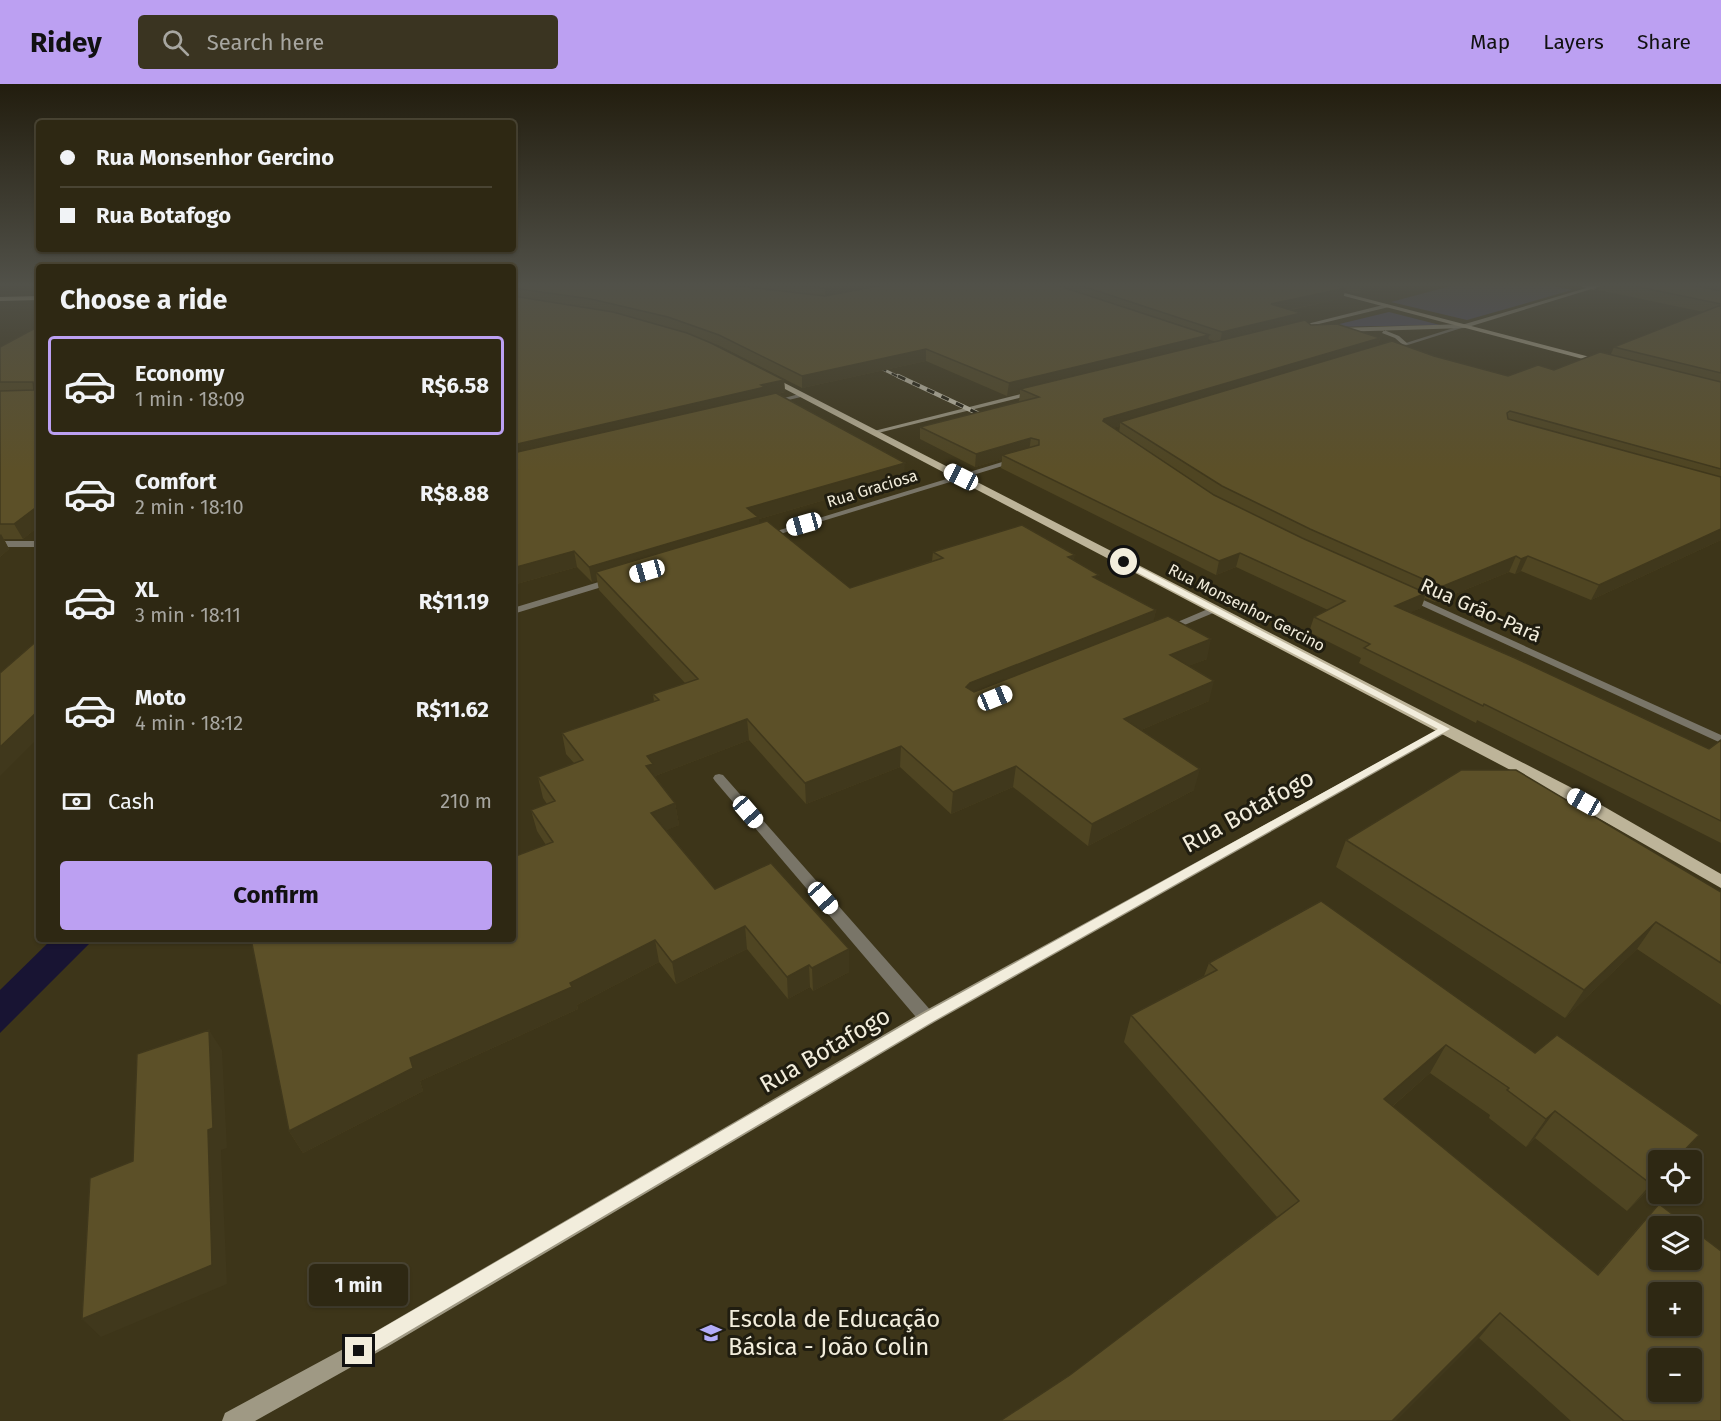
<!DOCTYPE html>
<meta charset="utf-8">
<style>
body{margin:0;font-family:"Fira Sans",sans-serif;background:#3a3421;color:#f1f3f6;height:100vh;display:flex;flex-direction:column;font-size:22px;white-space:nowrap}
*{box-sizing:border-box;margin:0}
p{font-size:20px;color:#a7a6a0}
.icon{flex:none;width:33px;height:33px;fill:none;stroke:currentColor;stroke-width:2;stroke-linecap:round;stroke-linejoin:round}
.map{position:relative;flex:1;overflow:hidden}
.drawer{position:absolute;left:36px;top:180px;width:480px;height:678px;display:flex;flex-direction:column;background:#2e2813;border-radius:6px;box-shadow:0 2px 4px #0004,0 0 0 2px #494433}
.drawer>*{flex:none}
.guide{position:absolute;left:36px;top:36px;width:480px;height:132px;border-radius:6px;box-shadow:0 2px 4px #0004,0 0 0 2px #494433;display:grid;align-content:center;height:132px;padding:0 24px;background:#2e2813}
.fabs{position:absolute;left:1648px;top:1066px;display:grid;gap:12px}
.fabs a{display:grid;place-items:center;width:54px;height:54px;border-radius:6px;background:#2e2813;box-shadow:0 2px 4px #0004,0 0 0 2px #494433;font-size:30px}
.end{position:absolute;width:27px;height:27px;margin:-14px;border:8px solid #f2eddc;background:#111;box-shadow:0 0 0 3px #111}
.from{border-radius:50%}
.bubble{position:absolute;height:42px;border-radius:6px;background:#2e2813;box-shadow:0 2px 4px #0004,0 0 0 2px #494433;font-size:20px;font-weight:700;line-height:42px;text-align:center}
.car{position:absolute;width:18px;height:36px;margin:-18px -9px;border-radius:8px;box-shadow:0 0 4px 2px #0007;background:linear-gradient(#fff 24%,#345 0 40%,#fff 0 76%,#345 0 86%,#fff 0)}
.guide b{display:flex;align-items:center;gap:21px;height:57px;font-size:22px}
.guide b+b{border-top:2px solid #494433}
.guide i{width:15px;height:15px;background:#f1f3f6}
ul{padding:0;list-style:none}
li{display:flex;align-items:center;gap:18px;height:99px;margin:0 12px 9px;padding:0 12px;border:3px solid transparent;border-radius:6px}
li div{flex:1}
li b{display:block;font-size:22px}
li em{font-style:normal;font-weight:700}
li.current{border-color:#bca0f2}
li>.icon{width:54px;height:54px;stroke-width:1.5}
h2{padding:0 24px;font-size:27px;line-height:72px}
.pay{display:flex;align-items:center;gap:15px;height:66px;padding:0 24px;font-size:22px}
.pay p{margin-inline-start:auto}
.cta{display:flex;gap:12px;margin-top:auto;padding:12px 24px}
.cta a{flex:1;height:69px;border-radius:6px;background:#bca0f2;color:#111;font-size:24px;font-weight:700;line-height:69px;text-align:center}
header{display:flex;align-items:center;gap:36px;box-sizing:border-box;height:84px;padding:0 30px;background:#bca0f2;color:#111}
header strong{font-size:28px}
nav{display:flex;gap:33px;margin-inline-start:auto;font-size:21px}
.search{width:420px;height:54px;background:#3a3421;display:flex;align-items:center;gap:15px;box-sizing:border-box;padding:0 21px;border-radius:6px;color:#a7a6a0;font-size:22px}
.map>svg:first-child{display:block}
.green{fill:#4c4a6d}
.water{fill:#181433}
.lines{fill:none;stroke-linecap:round;stroke-linejoin:round}
.street{fill:#797568;fill-rule:evenodd}
.secondary{fill:#9f9984;fill-rule:evenodd}
.primary{fill:#bdb499;fill-rule:evenodd}
.rail-far1-casing{stroke:#cdc8b4;stroke-width:3}
.rail-casing{stroke:#cdc8b4;stroke-width:4.5}
.rail-far1{stroke:#201d10;stroke-width:2;stroke-dasharray:6;stroke-linecap:butt}
.rail{stroke:#201d10;stroke-width:3;stroke-dasharray:8;stroke-linecap:butt}
.wall{fill:#4f4522;fill-rule:evenodd}
.shaded-wall{fill:#40381c}
.building{fill:#5c5028;stroke:#40381c;stroke-width:1.5;fill-rule:evenodd}
.route{fill:#f2eddc}
.labels{text-anchor:middle;stroke-width:6;stroke-linejoin:round;paint-order:stroke}
.far-street-label{font-size:16px;fill:#f2eddc;stroke:#201d10}
.street-label{font-size:20px;fill:#f2eddc;stroke:#201d10}
.near-street-label{font-size:24px;fill:#f2eddc;stroke:#201d10}
.near-poi-label{font-size:24px;fill:#f2eddc;stroke:#201d10;text-anchor:start}
</style>
<header>
<strong>Ridey</strong>
<div class="search"><svg class="icon" aria-label="search" viewBox="0 0 24 24"><circle cx="10" cy="10" r="6"/><path d="M15 15l6 6"/></svg>Search here</div>
<nav><a>Map</a><a>Layers</a><a>Share</a></nav>
</header>
<div class="map">
<svg width="1721" height="1337" viewBox="0 0 1721 1337">
<rect width="100%" height="100%" fill="#3d3519"/>
<path class="green" d="M1462 199H1539L1572 206 1467 236 1391 218Z
M1389 228 1440 241 1327 243Z"/>
<path class="water" d="M52 855H94L0 949V906Z"/>
<g class="lines">
<path class="street" d="M1570 199H1580L1597 204 1594 206Z
M1463 241 1468 242 1395 265 1390 264Z
M803 309 806 311 805 312 772 320 769 318Z
M1012 375 1019 377 767 454 760 452Z
M0 457H39V463H0Z
M612 494 617 497 615 499 513 530V524Z
M1408 509 1721 651V659L1405 514V510Z
M1215 522 1220 525 1218 527 1170 547 1166 548 1161 545Z
M719 690 723 691 933 929 935 934 933 939 927 941 921 939 715 697 713 694 715 691Z"/>
<path class="secondary" d="M1603 199H1611L1465 244 1338 248 1335 246 1338 244 1465 240Z
M1387 220 1389 223 1294 246 1291 244Z
M1384 246 1399 252 1408 260 1403 261 1395 254 1382 249Z
M1033 307 1036 309 1035 310 874 350 870 348Z
M1445 642 1449 643 1451 645 1449 647 933 939 387 1263 255 1337H222L225 1329 373 1249 921 929Z"/>
<path class="primary" d="M1295 199H1306L1609 278 1602 280Z
M39 212V216L0 217V213Z
M767 290 1570 703 1721 790V804L1558 711 764 294 763 292Z"/>
<defs>
<path id="rail-far1" d="M870 279 901 294"/>
<path id="rail" d="M898 292 992 336"/>
</defs>
<use href="#rail-far1" class="rail-far1-casing"/>
<use href="#rail" class="rail-casing"/>
<use href="#rail-far1" class="rail-far1"/>
<use href="#rail" class="rail"/>
</g>
<path class="wall" d="M513 199H1408L1359 210 1345 207 1343 214 1291 226 1301 229 1299 238 1311 241 1380 254 1378 261 1434 272 1508 292 1554 286 1611 270 1614 263 1704 228 1598 206 1601 199H1721V456L1591 516 1521 487 1515 490 1509 488 1435 518 1425 514 1421 524 1410 528 1709 665 1721 656V759L1477 636 1476 639 1359 579 1361 574 1309 548 1314 533 1328 526 1236 483 1216 491 1001 384 1002 375 975 383 920 355V343L1021 317H1019L1020 309 1007 312 926 277 802 304 720 262 713 259 784 296 785 308 778 310 904 393 759 435V440L850 504 932 477 933 468 1074 477 1098 496 1156 526 1153 538 1207 575 1188 582 1209 617 1141 646 1194 706 1088 762 1013 703 951 730 900 683 806 720 749 656 655 692 656 694 675 719 679 741 666 746 715 805 849 888 813 907 810 903 788 915 747 865 676 900 659 878 577 921 578 925 420 997 423 1007 303 1069 289 1047 513 855 546 761 537 747 531 726 547 720 543 714 538 693 574 679 566 670 562 649 654 618 653 610 685 599 599 506 597 496 592 498 577 483 513 501ZM1208 255 1216 258 1207 260ZM1120 342 1119 348 1112 344Z
M39 242V442L23 455H4L9 465 0 473V263Z
M1346 756 1721 808V921L1637 865 1565 934 1336 783Z
M1321 817 1659 1077V1095L1627 1127 1535 1054 1526 1063 1489 1034 1490 1031 1430 989 1393 1022 1597 1191 1635 1147 1659 1120 1721 1337H1571L1479 1254 1070 1291 1277 1133 1124 958 1131 931 1204 892 1209 879Z"/>
<path class="shaded-wall" d="M851 199H910L825 214V204Z
M1366 199H1408L1359 210 1362 200Z
M1346 204 1343 214 1269 230 1271 220Z
M1301 229 1299 240 1220 259 1222 248Z
M1209 251 1207 262 1020 305V309L1007 312 1009 299Z
M1380 254 1377 264 1120 338V342L1102 347 1103 337 1104 335Z
M926 265V277L802 304V292Z
M784 296 785 308 513 376V361Z
M1031 354 1029 367 1002 371V375L975 383 976 370Z
M905 379 904 393 759 435V448L596 488 597 496 592 498 589 483 747 424Z
M34 425 39 435V442L23 455 14 440Z
M1721 445V456L1591 516 1599 501Z
M1 450 9 465 0 473V451Z
M574 467 577 483 513 501V484Z
M1240 469 1236 483 1216 491 1219 477Z
M1075 471 1072 490 1068 473Z
M1516 472 1509 488 1435 518 1441 503Z
M1528 472 1521 487 1515 490 1521 475Z
M1426 509 1421 524 1390 537 1395 522Z
M1156 526 1152 545 968 619 966 603 970 599Z
M1211 555 1207 575 1165 591 1170 571Z
M1214 597 1209 617 1120 655 1124 635Z
M39 626V653L0 692V663Z
M747 635 749 656 655 692 657 701 646 682 647 672Z
M901 662 900 683 806 720 805 699Z
M1016 682 1013 703 951 730 953 708Z
M1200 685 1194 706 1088 762 1092 740Z
M675 719 679 741 655 751 651 729Z
M1656 838 1637 865 1565 934 1584 906Z
M745 842 747 865 676 900 672 878Z
M655 856 659 878 577 921 578 925 420 997 423 1007 303 1069 289 1047 410 974 570 899Z
M849 865V888L813 907 812 884Z
M809 881 810 903 788 915 787 893Z
M209 946 222 966 227 1064 221 1066 227 1200 101 1253 82 1235 208 1046Z
M1446 961 1430 989 1370 1042 1384 1015Z
M1555 1027 1535 1054 1526 1063 1546 1035Z
M1699 1051 1676 1077H1674Z
M1659 1092V1095L1627 1127 1651 1100Z
M1500 1229 1479 1254 1396 1337H1392Z"/>
<path class="building" d="M513 199H712L825 212 894 199H1050L1209 251 1009 299 926 265 802 292 719 251 668 233 591 215 513 204Z
M777 199H851L825 204Z
M1073 199H1328L1346 204 1271 220 1301 229 1222 248Z
M1620 199H1681L1721 207V220Z
M513 212 613 228 687 249 711 259 784 296 761 301 765 303 513 361Z
M1721 221V289L1614 263Z
M1305 236 1311 241 1337 240 1380 254 1104 335 1103 337 1214 411 1302 454 1426 509 1395 522 1515 574 1709 665 1721 656V737L1484 620 1483 622 1364 564 1370 560 1314 533 1345 517 1240 469 1219 477 1002 371 1039 361V356L1031 354 976 370 920 343 1039 313 1020 305Z
M39 242V425H34L14 440H0V307L34 306 33 298H0V263Z
M1392 257 1434 272 1508 292 1538 281 1554 286 1600 268 1721 298V385L1510 327 1507 329 1508 335 1721 393V445L1599 501 1528 472 1521 475 1516 472 1441 503 1310 445 1222 402 1120 338Z
M776 309 905 379 747 424 758 433 589 483 574 467 513 484V386L517 385 513 380V369Z
M767 437 850 504 943 474 933 468 1022 441 1075 471 1068 473 1099 491 1093 493 1156 526 970 599 966 603 974 608 1168 532 1211 555 1170 571 1214 597 1124 635 1200 685 1092 740 1016 682 953 708 901 662 805 699 747 635 647 672 653 680 646 682 675 719 651 729 715 805 771 779 849 865 812 884 809 881 787 893 745 842 672 878 655 856 570 899 572 903 410 974 413 984 289 1047 251 855H513V773L553 758 531 726 555 717 538 693 583 676 562 649 659 616 653 610 698 595 596 488Z
M39 555V626L0 663V589Z
M1461 686H1516L1721 808V879L1656 838 1584 906 1346 756Z
M1321 817 1535 969 1557 951 1699 1051 1674 1077H1659V1092L1651 1100 1555 1027 1546 1035 1507 1006 1509 1004 1446 961 1384 1015 1598 1191 1659 1120 1689 1143H1659V1176H1692V1145L1721 1167V1337H1624L1500 1229 1392 1337H1000L1070 1291 1299 1117 1131 931 1217 886 1209 879ZM1659 1209H1692V1242H1659ZM1659 1275H1692V1308H1659Z
M209 946 213 1044 208 1046 212 1181 82 1235 90 1094 133 1077 137 970Z"/>
<linearGradient id="sky" x2="0" y2="1"><stop stop-color="#221d0e"/><stop offset="0.52" stop-color="#515149"/><stop offset="1" stop-color="#515149" stop-opacity="0"/></linearGradient>
<rect width="1721" height="386" fill="url(#sky)"/>
<path class="route" d="M1121 476H1126L1450 645 932 938 365 1273 359 1276 353 1273 350 1267 353 1261 923 930 1438 645 1121 480Z"/>
<defs>
<symbol id="school-bare" viewBox="-9 -9 18 18"><path d="M0-5L7-2L0 1L-7-2ZM-4 1L0 2.5L4 1V4Q0 6-4 4Z" fill="#b3adf9" stroke="#201d10" stroke-width="2.5" paint-order="stroke"/></symbol>
</defs>
<g fill-rule="evenodd">
<use href="#school-bare" x="696" y="1234" width="30" height="30"/>
</g>
<g class="labels">
<g class="far-street-label">
<text transform="translate(872 404) rotate(-17)" y="6">Rua Graciosa</text>
<text transform="translate(1247 523) rotate(27)" y="6">Rua Monsenhor Gercino</text>
</g>
<g class="street-label">
<text transform="translate(1481 526) rotate(24)" y="7">Rua Grão-Pará</text>
</g>
<g class="near-street-label">
<text transform="translate(1248 727) rotate(-29)" y="8">Rua Botafogo</text>
<text transform="translate(825 966) rotate(-30)" y="8">Rua Botafogo</text>
</g>
<g class="near-poi-label">
<text x="728" y="1243">Escola de Educação<tspan x="728" dy="28">Básica - João Colin</tspan></text>
</g>
</g>
</svg>
<div class="fabs">
<a><svg class="icon" aria-label="locate" viewBox="0 0 24 24"><circle cx="12" cy="12" r="6"/><path d="M12 2v4M12 18v4M2 12h4M18 12h4"/></svg></a>
<a><svg class="icon" aria-label="layers" viewBox="0 0 24 24"><path d="M12 4l9 5-9 5-9-5zM3 14l9 5 9-5"/></svg></a>
<a>+</a>
<a>−</a>
</div>
<i class="end from" style="left:1124px;top:478px"></i>
<i class="end" style="left:359px;top:1267px"></i>
<div class="bubble" style="left:309px;top:1180px;width:99px">1 min</div>
<i class="car" style="left:961px;top:393px;rotate:297deg"></i>
<i class="car" style="left:804px;top:440px;rotate:254deg"></i>
<i class="car" style="left:647px;top:487px;rotate:254deg"></i>
<i class="car" style="left:995px;top:614px;rotate:68deg"></i>
<i class="car" style="left:1584px;top:718px;rotate:299deg"></i>
<i class="car" style="left:748px;top:728px;rotate:139deg"></i>
<i class="car" style="left:823px;top:814px;rotate:139deg"></i>
<div class="guide">
<b><i class="from"></i>Rua Monsenhor Gercino</b>
<b><i></i>Rua Botafogo</b>
</div>
<section class="drawer">
<h2>Choose a ride</h2>
<ul>
<li class="current"><svg class="icon" aria-label="car" viewBox="0 0 24 24"><path d="M5 17H2v-5l4-1 3-4h7l3 4 3 1v5h-3M9 17h6M6 11h13"/><circle cx="7" cy="17" r="2"/><circle cx="17" cy="17" r="2"/></svg><div><b>Economy</b><p>1 min · 18:09</p></div><em>R$6.58</em></li>
<li><svg class="icon" aria-label="car" viewBox="0 0 24 24"><path d="M5 17H2v-5l4-1 3-4h7l3 4 3 1v5h-3M9 17h6M6 11h13"/><circle cx="7" cy="17" r="2"/><circle cx="17" cy="17" r="2"/></svg><div><b>Comfort</b><p>2 min · 18:10</p></div><em>R$8.88</em></li>
<li><svg class="icon" aria-label="car" viewBox="0 0 24 24"><path d="M5 17H2v-5l4-1 3-4h7l3 4 3 1v5h-3M9 17h6M6 11h13"/><circle cx="7" cy="17" r="2"/><circle cx="17" cy="17" r="2"/></svg><div><b>XL</b><p>3 min · 18:11</p></div><em>R$11.19</em></li>
<li><svg class="icon" aria-label="car" viewBox="0 0 24 24"><path d="M5 17H2v-5l4-1 3-4h7l3 4 3 1v5h-3M9 17h6M6 11h13"/><circle cx="7" cy="17" r="2"/><circle cx="17" cy="17" r="2"/></svg><div><b>Moto</b><p>4 min · 18:12</p></div><em>R$11.62</em></li>
</ul>
<div class="pay"><svg class="icon" aria-label="cash" viewBox="0 0 24 24"><path d="M3 7h18v10H3z"/><circle cx="12" cy="12" r="2"/></svg>Cash<p>210 m</p></div>
<div class="cta"><a>Confirm</a></div>
</section>
</div>
